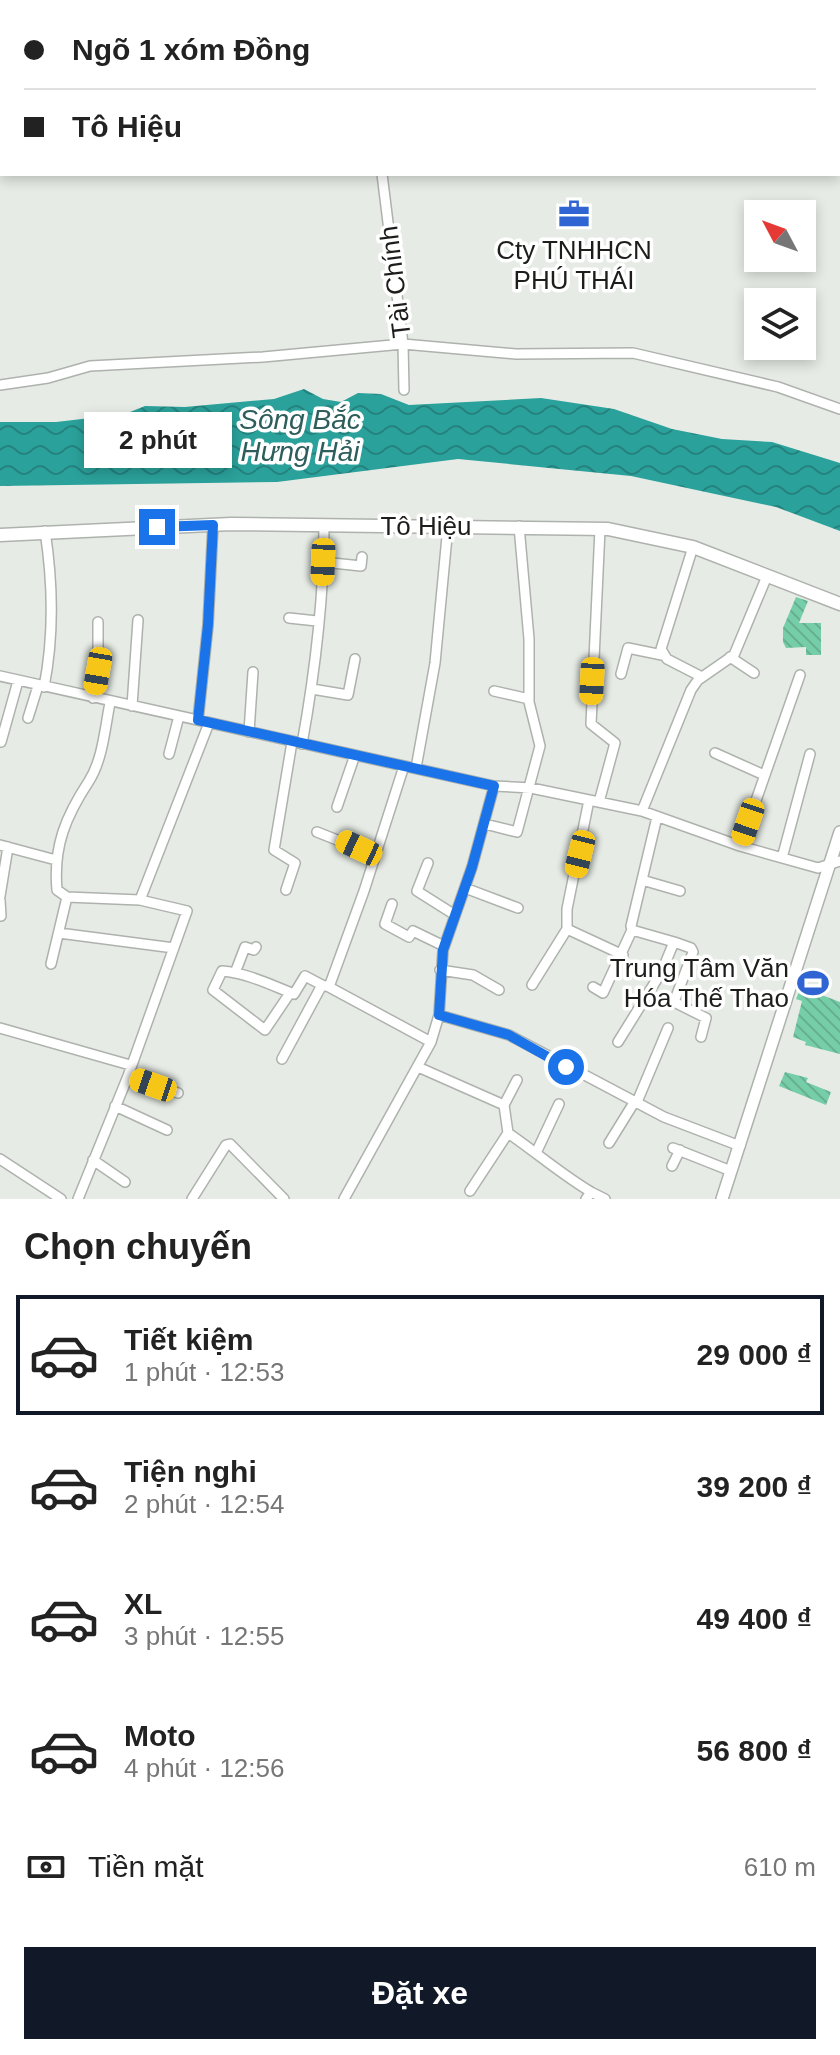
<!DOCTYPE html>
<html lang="vi">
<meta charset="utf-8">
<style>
body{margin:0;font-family:Helvetica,sans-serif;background:#f6f6f6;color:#222;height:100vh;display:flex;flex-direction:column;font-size:30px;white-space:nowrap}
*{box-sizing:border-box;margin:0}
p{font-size:26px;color:#767676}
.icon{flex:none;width:44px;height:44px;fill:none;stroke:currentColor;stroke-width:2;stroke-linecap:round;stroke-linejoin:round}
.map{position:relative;height:1199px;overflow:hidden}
.drawer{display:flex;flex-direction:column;background:#fff;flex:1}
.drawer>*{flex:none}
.top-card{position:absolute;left:0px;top:0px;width:840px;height:176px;box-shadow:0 4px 12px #0003;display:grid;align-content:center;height:176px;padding:0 24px;background:#fff}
.needle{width:52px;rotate:311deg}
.buttons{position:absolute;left:744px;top:200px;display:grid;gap:16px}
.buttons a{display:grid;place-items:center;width:72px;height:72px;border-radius:0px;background:#fff;box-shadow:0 4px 12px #0003;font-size:40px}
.end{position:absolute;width:36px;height:36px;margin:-18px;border:10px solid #1a73e8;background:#fff;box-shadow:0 0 0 4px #fff}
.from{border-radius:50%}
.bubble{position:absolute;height:56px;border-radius:0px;background:#fff;box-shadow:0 4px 12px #0003;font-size:26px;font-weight:700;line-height:56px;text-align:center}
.car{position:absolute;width:24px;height:48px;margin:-24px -12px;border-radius:10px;box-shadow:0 0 6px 2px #0007;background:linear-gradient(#f5c518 24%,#345 0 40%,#f5c518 0 76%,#345 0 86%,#f5c518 0)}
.top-card b{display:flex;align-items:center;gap:28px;height:76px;font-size:30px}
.top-card b+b{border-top:2px solid #e0e0e0}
.top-card i{width:20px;height:20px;background:#222}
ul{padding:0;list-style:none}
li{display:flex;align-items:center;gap:24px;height:120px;margin:0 16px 12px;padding:0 8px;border:4px solid transparent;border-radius:0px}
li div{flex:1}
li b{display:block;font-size:30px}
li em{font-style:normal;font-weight:700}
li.selected{border-color:#111827}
li>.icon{width:72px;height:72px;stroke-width:1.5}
h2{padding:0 24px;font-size:36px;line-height:96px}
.pay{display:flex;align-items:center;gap:20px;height:88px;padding:0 24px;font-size:30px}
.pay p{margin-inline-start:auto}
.cta{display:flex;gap:16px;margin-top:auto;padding:16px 24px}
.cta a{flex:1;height:92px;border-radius:0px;background:#111827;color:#fff;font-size:32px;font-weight:700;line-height:92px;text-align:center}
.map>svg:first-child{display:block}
.water{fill:url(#water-waves)}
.building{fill:url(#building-back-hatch)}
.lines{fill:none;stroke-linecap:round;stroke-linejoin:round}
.minor-casing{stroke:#aeb2ad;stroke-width:12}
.tertiary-casing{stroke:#aeb2ad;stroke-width:14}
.secondary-casing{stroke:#aeb2ad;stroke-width:15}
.minor{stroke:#fff;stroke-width:9}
.tertiary{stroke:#fff;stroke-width:11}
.secondary{stroke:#fff;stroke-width:12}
.route{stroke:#1a73e8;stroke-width:10}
.labels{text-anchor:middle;stroke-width:7;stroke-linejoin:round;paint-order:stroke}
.poi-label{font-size:26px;fill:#1d1e1c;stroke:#fff}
.street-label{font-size:26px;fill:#1d1e1c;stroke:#fff}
.water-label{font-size:28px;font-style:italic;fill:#2e5e5b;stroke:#fff}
</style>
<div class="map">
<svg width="840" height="1199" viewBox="0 0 840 1199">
<defs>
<pattern id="water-waves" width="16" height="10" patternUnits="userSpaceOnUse" patternTransform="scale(2)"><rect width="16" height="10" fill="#2ba19b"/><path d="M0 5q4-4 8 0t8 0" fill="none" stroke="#24837e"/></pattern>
<pattern id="building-back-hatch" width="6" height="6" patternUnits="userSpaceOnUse" patternTransform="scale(2)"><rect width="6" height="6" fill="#76cea9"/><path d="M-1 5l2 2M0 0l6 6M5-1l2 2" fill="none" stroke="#66b091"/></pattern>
</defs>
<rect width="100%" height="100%" fill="#e6ebe5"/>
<path class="water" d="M304 389 323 399 341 402 358 393 381 394 409 405 541 398 614 409 672 429 722 439 772 442 840 463V531L776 507 631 476 458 459 277 482 0 486V422H56L125 414 145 406 185 407 274 399Z"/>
<path class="building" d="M796 597 808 601 799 623H821V655H806V647L786 648 783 642V628Z
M801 987 840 1002V1054L805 1045 806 1042 793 1037 802 1001 796 999Z
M785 1072 808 1078 806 1082 831 1092 826 1105 779 1086Z"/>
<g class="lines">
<defs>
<path id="minor" d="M344 0V2
M382 174 403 344 404 390
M0 385 48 378 90 366 263 357 403 344 516 354 633 353 778 387 840 409
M693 547 661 649 667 659 702 677
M323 562 361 566 362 557
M289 618 317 621
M730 657 754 673
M621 674 628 648 662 655
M0 676 494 786 531 788 642 811 740 846 818 868 840 861
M44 687C54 636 53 583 45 531
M312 689 348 695 355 659
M494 691 529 699
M93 698 98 671V622
M132 706 138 620
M28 718 38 686
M198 720 208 625 213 525
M249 732 253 672
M1 742 18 681
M302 744C315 672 324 598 324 525
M715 753 764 775
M169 754 179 716
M416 768 435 663 448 526
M599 802 615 743 591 724 600 529
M337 807 355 755
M642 811 691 690 698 680 734 655 767 576
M485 824 517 832 540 746 529 702V639L519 526
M317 832 375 855
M0 845 56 860
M740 846 800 675
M782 858 810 754
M428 863 417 891 455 915
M642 880 680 891
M465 888 518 908
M286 890 295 863 274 850 292 742
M0 896 8 847
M0 900 1 916
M140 900 209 723
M392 904 385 924 409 937 413 931 444 946
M567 929 623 955
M59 933 174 948
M674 942 691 948 693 952 674 1002 706 1018 701 1037
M51 964 67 897
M440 970 473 975 499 990
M235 973 245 947 254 950 256 947
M532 985 567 929V909L589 800
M329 987 431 1042
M593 987 603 993 632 930
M290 993 265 1030 213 990 222 971C247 973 271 985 294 994L305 976 322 985
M439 1015 509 1035 664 1117 740 1146
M0 1028 130 1065
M618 1042 662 971 674 942 632 930 631 926 657 817
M282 1059 322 985 329 987 364 891 404 766
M418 1067 504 1105 508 1133C537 1153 561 1174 591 1192L586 1199
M128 1076 178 1093
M637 1102 668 1028
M504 1105 517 1080
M115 1106 167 1130
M609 1143 635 1101
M673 1148 731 1171
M536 1153 559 1104
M0 1159 61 1199
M93 1160 125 1182
M672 1166 680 1150
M470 1191 508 1133
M591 1192 605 1199
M78 1199 128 1076 187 911 140 900 67 897 57 890C53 846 66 816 89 781 103 759 105 727 110 703
M192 1199 226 1145 230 1144 284 1199
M344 1199 431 1042 439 1015 443 950 472 867 494 786"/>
<path id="tertiary" d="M722 1199 840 832"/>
<path id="secondary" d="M0 535 231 524 608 529 693 547 840 604"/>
</defs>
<use href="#minor" class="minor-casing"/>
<use href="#tertiary" class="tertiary-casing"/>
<use href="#secondary" class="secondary-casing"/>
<use href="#minor" class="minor"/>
<use href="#tertiary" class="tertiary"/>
<use href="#secondary" class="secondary"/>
</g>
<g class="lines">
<path class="route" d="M157 527 213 525 208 625 198 720 494 786 472 867 443 950 439 1015 509 1035 566 1067"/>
</g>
<defs>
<symbol id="office-bare" viewBox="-9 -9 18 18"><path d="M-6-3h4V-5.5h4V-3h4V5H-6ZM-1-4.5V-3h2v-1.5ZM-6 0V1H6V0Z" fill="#2f64d2" stroke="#fff" stroke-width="2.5" paint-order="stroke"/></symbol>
<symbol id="stadium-bare" viewBox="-9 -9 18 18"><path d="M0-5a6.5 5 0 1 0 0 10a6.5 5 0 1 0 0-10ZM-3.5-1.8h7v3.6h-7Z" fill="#2f64d2" stroke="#fff" stroke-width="2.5" paint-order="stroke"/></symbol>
</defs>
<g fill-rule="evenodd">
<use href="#office-bare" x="552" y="192" width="44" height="44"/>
<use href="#stadium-bare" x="791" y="961" width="44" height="44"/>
</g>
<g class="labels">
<g class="poi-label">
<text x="574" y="259">Cty TNHHCN<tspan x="574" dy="30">PHÚ THÁI</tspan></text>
<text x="789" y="977" text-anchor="end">Trung Tâm Văn<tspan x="789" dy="30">Hóa Thế Thao</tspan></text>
</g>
<g class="street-label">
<text transform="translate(395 282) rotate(-97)" y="9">Tài Chính</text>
<text x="426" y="535">Tô Hiệu</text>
</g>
<g class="water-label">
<text x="300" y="429">Sông Bắc<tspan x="300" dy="32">Hưng Hải</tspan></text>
</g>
</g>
</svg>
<div class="buttons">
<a><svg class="needle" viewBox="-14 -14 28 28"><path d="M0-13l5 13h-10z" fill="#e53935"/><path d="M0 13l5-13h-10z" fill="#767676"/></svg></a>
<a><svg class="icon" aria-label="layers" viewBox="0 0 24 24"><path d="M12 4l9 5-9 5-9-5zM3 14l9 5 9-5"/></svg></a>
</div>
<i class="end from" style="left:566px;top:1067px"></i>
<i class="end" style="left:157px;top:527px"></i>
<div class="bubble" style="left:84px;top:412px;width:148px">2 phút</div>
<i class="car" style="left:323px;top:562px;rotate:182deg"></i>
<i class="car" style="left:98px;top:671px;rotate:190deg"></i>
<i class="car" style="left:592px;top:681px;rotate:183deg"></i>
<i class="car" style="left:748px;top:822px;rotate:199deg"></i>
<i class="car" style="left:359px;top:848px;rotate:295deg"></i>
<i class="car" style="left:580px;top:854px;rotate:194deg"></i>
<i class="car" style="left:153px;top:1085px;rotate:289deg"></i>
<div class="top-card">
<b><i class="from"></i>Ngõ 1 xóm Đồng</b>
<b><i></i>Tô Hiệu</b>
</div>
</div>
<section class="drawer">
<h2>Chọn chuyến</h2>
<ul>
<li class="selected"><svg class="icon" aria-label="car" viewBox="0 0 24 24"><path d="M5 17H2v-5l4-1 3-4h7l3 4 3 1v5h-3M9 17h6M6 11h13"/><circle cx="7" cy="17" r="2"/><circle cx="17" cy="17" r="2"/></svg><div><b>Tiết kiệm</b><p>1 phút · 12:53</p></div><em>29 000 ₫</em></li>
<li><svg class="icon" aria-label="car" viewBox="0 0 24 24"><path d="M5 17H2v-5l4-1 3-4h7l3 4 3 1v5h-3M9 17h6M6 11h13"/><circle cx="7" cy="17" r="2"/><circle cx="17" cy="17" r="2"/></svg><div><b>Tiện nghi</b><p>2 phút · 12:54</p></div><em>39 200 ₫</em></li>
<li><svg class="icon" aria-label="car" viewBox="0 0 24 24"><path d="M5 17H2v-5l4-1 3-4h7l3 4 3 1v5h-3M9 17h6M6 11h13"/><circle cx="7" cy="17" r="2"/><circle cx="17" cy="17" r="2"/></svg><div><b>XL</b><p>3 phút · 12:55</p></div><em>49 400 ₫</em></li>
<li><svg class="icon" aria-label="car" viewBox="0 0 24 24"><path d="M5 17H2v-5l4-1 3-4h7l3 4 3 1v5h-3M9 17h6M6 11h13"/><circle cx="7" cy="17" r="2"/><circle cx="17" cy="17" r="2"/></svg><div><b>Moto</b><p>4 phút · 12:56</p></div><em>56 800 ₫</em></li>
</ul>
<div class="pay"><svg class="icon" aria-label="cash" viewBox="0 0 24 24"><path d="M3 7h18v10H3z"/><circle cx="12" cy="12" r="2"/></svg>Tiền mặt<p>610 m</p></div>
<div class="cta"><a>Đặt xe</a></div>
</section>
